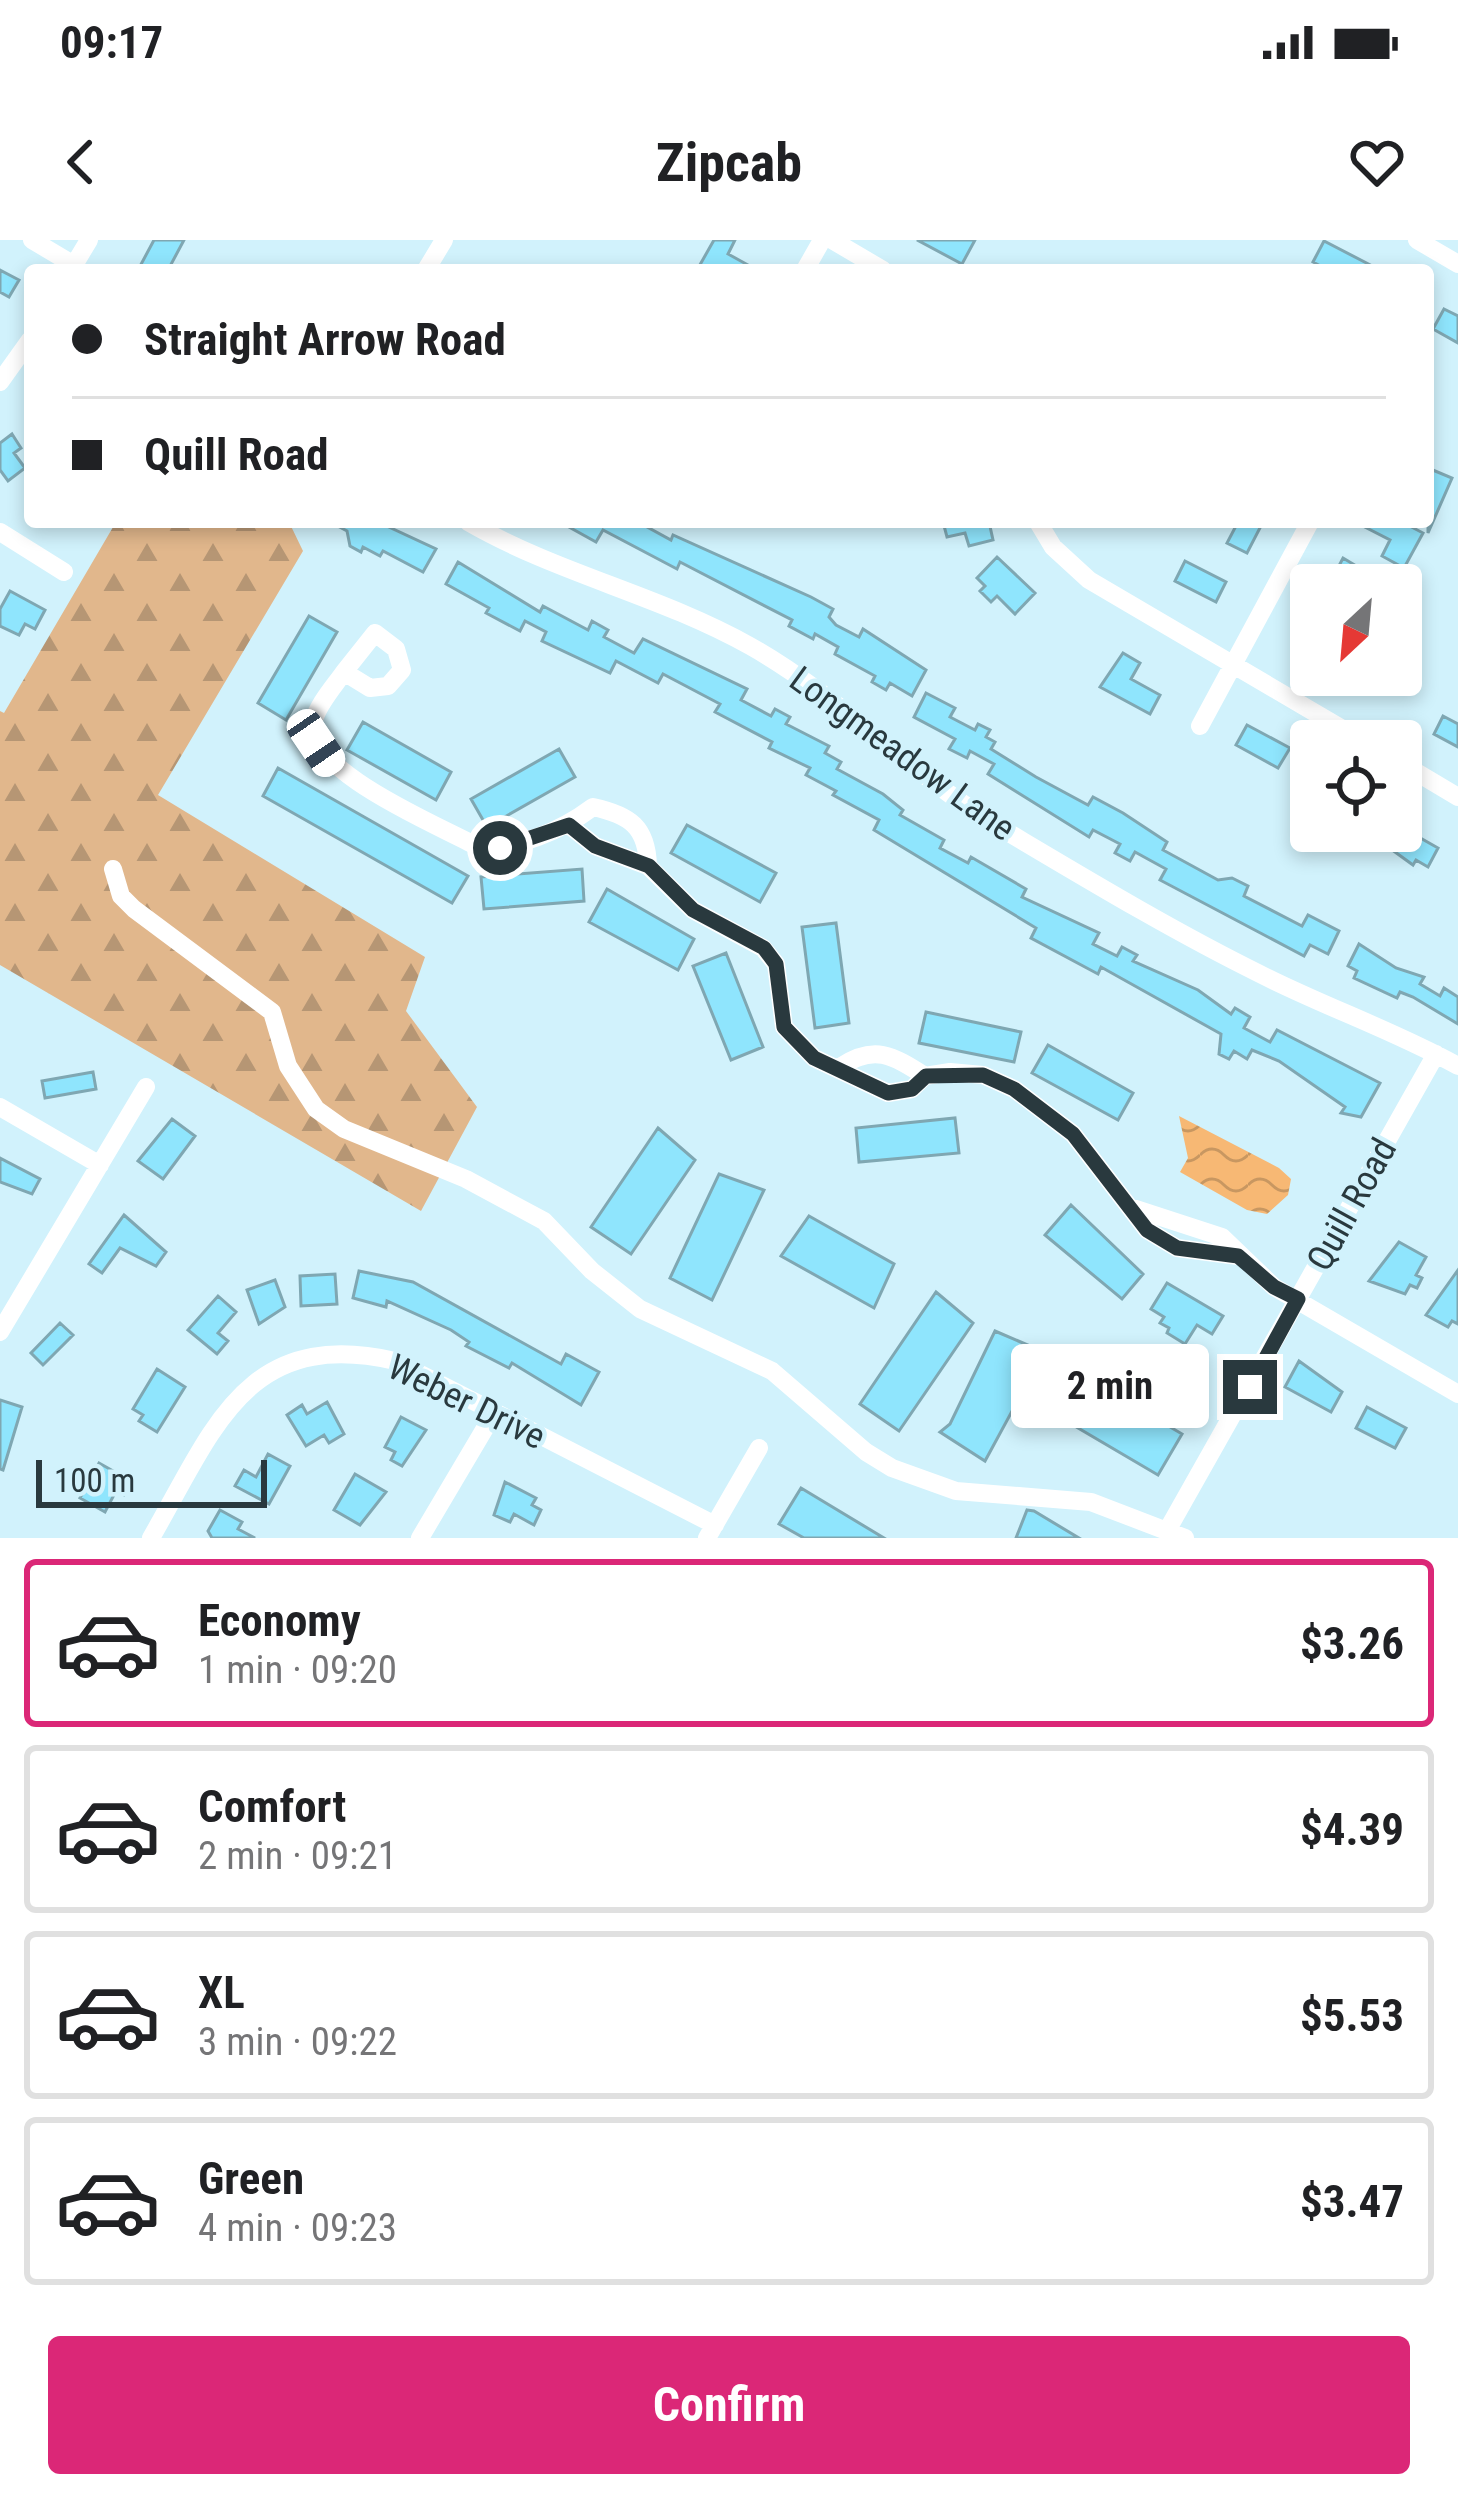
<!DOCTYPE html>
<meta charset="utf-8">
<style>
body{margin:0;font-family:"Roboto Condensed",sans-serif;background:#f6f6f6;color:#202124;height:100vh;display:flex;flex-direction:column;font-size:45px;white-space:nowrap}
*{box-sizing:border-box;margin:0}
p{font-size:39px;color:#757577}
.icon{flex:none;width:66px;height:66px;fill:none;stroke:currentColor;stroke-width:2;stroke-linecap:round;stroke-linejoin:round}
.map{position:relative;height:1298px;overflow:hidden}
.panel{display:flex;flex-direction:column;background:#fff;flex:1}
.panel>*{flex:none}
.banner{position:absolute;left:24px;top:24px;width:1410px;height:264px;border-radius:12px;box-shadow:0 6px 18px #0003;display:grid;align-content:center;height:264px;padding:0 48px;background:#fff}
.needle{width:78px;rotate:206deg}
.fabs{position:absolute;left:1290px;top:324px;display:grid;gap:24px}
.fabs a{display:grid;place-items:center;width:132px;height:132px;border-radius:12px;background:#fff;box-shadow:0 6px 18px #0003;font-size:60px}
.scale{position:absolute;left:36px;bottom:30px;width:231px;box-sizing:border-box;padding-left:12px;border:6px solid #29393e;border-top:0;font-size:33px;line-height:42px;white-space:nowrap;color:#29393e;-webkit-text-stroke:9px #d1f2fc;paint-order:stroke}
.end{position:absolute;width:54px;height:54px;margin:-27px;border:15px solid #29393e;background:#fff;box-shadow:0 0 0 6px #fff}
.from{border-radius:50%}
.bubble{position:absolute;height:84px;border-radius:12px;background:#fff;box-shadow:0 6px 18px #0003;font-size:39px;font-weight:700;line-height:84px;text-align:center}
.car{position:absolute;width:36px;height:72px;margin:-36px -18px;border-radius:15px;box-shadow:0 0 9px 3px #0007;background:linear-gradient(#fff 24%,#345 0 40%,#fff 0 76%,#345 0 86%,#fff 0)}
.banner b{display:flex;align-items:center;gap:42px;height:114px;font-size:45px}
.banner b+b{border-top:3px solid #e0e0e0}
.banner i{width:30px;height:30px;background:#202124}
ul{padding:21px 0 0;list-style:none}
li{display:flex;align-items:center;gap:36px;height:168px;margin:0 24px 18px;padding:0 24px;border:6px solid #e0e0e0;border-radius:12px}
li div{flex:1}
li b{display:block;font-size:45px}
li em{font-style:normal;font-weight:700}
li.active{border-color:#db2777}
li>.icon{width:108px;height:108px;stroke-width:1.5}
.button{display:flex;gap:24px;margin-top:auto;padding:24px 48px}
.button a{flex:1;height:138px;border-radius:12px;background:#db2777;color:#fff;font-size:48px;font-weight:700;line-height:138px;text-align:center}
.status{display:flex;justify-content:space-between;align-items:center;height:84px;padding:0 60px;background:#fff;direction:ltr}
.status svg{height:33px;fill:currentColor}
header{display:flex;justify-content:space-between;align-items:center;height:156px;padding:0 48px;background:#fff;font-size:54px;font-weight:700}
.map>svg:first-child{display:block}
.forest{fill:url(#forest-firs)}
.water{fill:url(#water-waves)}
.building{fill:#8fe5fd;stroke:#7fa7b2;stroke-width:3}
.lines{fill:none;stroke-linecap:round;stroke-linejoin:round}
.minor{stroke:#fff;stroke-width:18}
.route{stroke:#29393e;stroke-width:15}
.labels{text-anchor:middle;stroke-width:9;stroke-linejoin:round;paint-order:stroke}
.street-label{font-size:36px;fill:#29393e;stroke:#d1f2fc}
</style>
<div class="status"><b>09:17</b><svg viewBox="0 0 49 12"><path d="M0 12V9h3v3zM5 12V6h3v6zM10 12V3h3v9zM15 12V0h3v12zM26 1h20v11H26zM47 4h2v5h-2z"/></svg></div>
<header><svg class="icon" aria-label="back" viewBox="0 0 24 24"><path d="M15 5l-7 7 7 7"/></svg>Zipcab<svg class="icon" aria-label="heart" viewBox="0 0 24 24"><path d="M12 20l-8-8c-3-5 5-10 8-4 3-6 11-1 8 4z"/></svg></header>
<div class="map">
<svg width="1458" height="1298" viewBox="0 0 1458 1298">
<defs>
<pattern id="forest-firs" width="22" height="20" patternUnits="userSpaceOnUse" patternTransform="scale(3)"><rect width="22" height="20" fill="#e1b78c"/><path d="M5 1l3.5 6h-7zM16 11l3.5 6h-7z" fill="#b69674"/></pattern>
<pattern id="water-waves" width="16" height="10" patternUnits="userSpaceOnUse" patternTransform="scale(3)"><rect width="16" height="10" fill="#f7b874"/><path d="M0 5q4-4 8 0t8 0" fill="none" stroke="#c89761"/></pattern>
</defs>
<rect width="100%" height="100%" fill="#d1f2fc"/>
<path class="forest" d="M116 282H289L303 311 158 555 425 717 406 771 477 867 421 971 0 725V471L4 473Z"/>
<path class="water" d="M1179 876 1279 928 1291 939 1288 955 1267 974 1247 970 1180 932 1188 918Z"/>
<path class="building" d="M154 0H184L168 30H138Z
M714 0H735L728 14 757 30H697Z
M917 0H975L962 24Z
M1324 1 1380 30H1328L1313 22Z
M0 30 19 40 9 57 0 52Z
M1444 69 1458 76V103L1433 89Z
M12 194 21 208 14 213 25 228 8 241 0 230V203Z
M1428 228 1452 238 1428 293Z
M330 282H378L436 309 423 332 383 311 380 316 363 307 361 312 350 306 347 291Z
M560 282H638L671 300 673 295 811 357 833 369 829 377 836 385 859 397 863 389 926 430 912 456 890 443 886 450 872 442 875 436 835 414 838 407 815 394 813 399 789 386 792 380 680 322 677 329 603 290 596 302Z
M943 282H989L993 300 969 306 965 293 947 297Z
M1238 282H1263L1247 313 1227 303Z
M1355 282H1402L1423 293 1404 328 1382 316 1390 300Z
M997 317 1035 353 1015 374 997 356 991 362 980 351 985 346 977 338Z
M1343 318 1363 330 1355 345H1329Z
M1185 321 1226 342 1216 362 1175 341Z
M458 322 540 372 543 366 588 390 592 381 608 390 604 397 634 413 643 399 747 449 741 460 771 476 775 469 790 477 786 484 829 506 825 513 841 522 837 529 883 554 903 570 900 575 944 600 940 608 968 623 971 617 1026 649 1022 657 1099 693 1093 704 1117 716 1122 707 1137 715 1133 721 1198 750 1231 774 1235 768 1250 777 1244 788 1270 802 1277 790 1380 843 1361 877 1341 873 1345 867 1279 821 1252 810 1247 819 1234 811 1229 819 1219 814 1221 794 1101 727 1098 734 1031 698 1036 688 874 590 879 580 833 555 836 551 806 535 810 528 769 508 772 502 715 472 720 464 663 434 658 443 616 421 610 433 542 401 546 392 525 381 520 391 486 373 489 368 446 344Z
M10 351 45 370 35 389 25 384 19 395 0 386V369Z
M1311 375V418L1294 408Z
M309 376 337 392 286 480 258 463Z
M1123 413 1140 423 1131 439 1160 455 1150 474 1100 447Z
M926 453 955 468 950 477 975 490 978 484 990 490 986 497 995 502 991 509 1036 537 1088 565 1093 557 1123 573 1167 602 1163 610 1218 640 1232 638 1248 646 1244 656 1302 686 1308 675 1339 691 1328 714 1310 705 1304 716 1160 640 1166 629 1135 612 1130 621 1115 613 1120 604 1093 590 1089 597 988 534 994 524 970 511 967 518 949 509 955 499 914 477Z
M1443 476 1458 484V507L1434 494Z
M363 482 451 532 436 560 347 510Z
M1247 485 1290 508 1278 528 1236 505Z
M559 509 575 537 487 587 471 559Z
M278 528 468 636 452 663 263 556Z
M687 585 776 633 760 662 671 613Z
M1366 591H1408L1438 608 1428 627 1416 620 1413 625Z
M582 629 584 661 484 669 481 637Z
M607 649 694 699 678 730 589 682Z
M836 683 849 783 815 788 802 687Z
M1359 704 1396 728 1424 737 1420 744 1440 756 1444 748 1458 757V784L1413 757 1400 752 1397 758 1354 738 1357 731 1348 726Z
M726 713 763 807 731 820 693 726Z
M926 772 1021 792 1014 822 919 803Z
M1048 805 1133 853 1118 880 1032 833Z
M93 832 96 849 45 858 42 841Z
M955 878 959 913 859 922 856 888Z
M172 879 195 896 163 939 138 921Z
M658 888 695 920 631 1014 591 987Z
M0 918 40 939 32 954 0 942Z
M719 934 764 950 712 1060 670 1038Z
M1071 965 1143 1034 1122 1059 1045 995Z
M124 975 166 1012 156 1026 120 1008 102 1033 89 1024Z
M809 976 894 1024 874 1068 781 1016Z
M1399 1002 1426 1017 1416 1035 1422 1038 1417 1048 1410 1045 1405 1054 1369 1041Z
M1458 1030V1084L1452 1081 1448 1087 1426 1075Z
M359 1031 413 1042 561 1124 566 1114 599 1132 581 1165 512 1123 509 1128 466 1106 469 1102 451 1090 387 1061 386 1067 353 1058Z
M335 1034 337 1064 301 1066 300 1036Z
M275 1040 285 1067 259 1084 247 1050Z
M1167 1043 1223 1076 1212 1094 1197 1085 1185 1104 1167 1093 1169 1088 1160 1083 1164 1077 1151 1069Z
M936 1052 973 1083 899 1191 860 1164Z
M218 1056 236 1072 218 1093 228 1101 217 1114 188 1090Z
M60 1083 73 1095 43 1125 31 1113Z
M995 1091 1044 1112 985 1221 940 1192 950 1184Z
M1299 1121 1342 1152 1331 1172 1285 1147Z
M157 1129 185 1147 157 1192 139 1181 143 1175 133 1169Z
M1084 1136 1182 1194 1158 1235 1056 1175Z
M0 1160 22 1167 3 1230 0 1229Z
M327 1162 344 1194 329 1203 324 1195 306 1206 287 1175 302 1165 307 1174Z
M1367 1167 1406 1188 1395 1208 1356 1188Z
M401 1177 426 1190 402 1226 391 1220 395 1212 385 1207Z
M268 1214 290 1226 269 1264 235 1246 244 1230 256 1237Z
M99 1223 131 1241 124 1255 116 1251 105 1272 80 1258Z
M355 1234 386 1252 360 1285 334 1270Z
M505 1242 536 1258 532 1265 541 1270 534 1285 514 1274 510 1282 494 1275Z
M801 1248 884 1298H804L779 1284Z
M220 1270 242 1282 238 1289 255 1298H212L208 1291Z
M1027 1270 1034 1271 1079 1298H1016Z"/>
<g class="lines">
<path class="minor" d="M32 0 74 25
M832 0 883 30
M1417 0 1458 24
M71 30 89 0
M426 30 444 0
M805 30 822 0
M0 142 30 100
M468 282C558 334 659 355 750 406 841 457 910 534 999 587 1085 638 1171 690 1260 734 1325 767 1395 791 1458 826
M1038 282 1053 307 1089 340 1363 501
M0 292 64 332
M344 432 375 393 396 409 402 430 388 446 370 448 344 432C335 445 318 464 314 480 302 530 438 585 476 606 517 610 561 591 593 567 630 575 647 587 648 626
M1200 486 1310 282
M1401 523 1458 557
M569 585 595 606 648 626 693 670 763 708 776 724 784 787 814 818 888 853 912 849 925 836 950 832 983 835 1014 849 1073 894 1147 990 1177 1008 1238 1016
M113 629 121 656 134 669 272 772 288 826 316 869 344 889 466 939 544 981 592 1031 640 1069 772 1131 866 1212 892 1228 956 1251 1091 1262 1185 1298
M840 827C874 804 892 815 925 836
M0 867 100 925
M1130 967 1222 997 1274 1047 1458 1154
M0 1092 146 847
M1168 1289 1436 814
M151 1298C214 1189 246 1087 395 1121L715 1285
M420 1298 494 1173
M707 1298 759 1208"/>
</g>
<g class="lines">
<path class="route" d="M500 608 569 585 595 606 649 626 693 670 764 708 776 724 784 787 814 818 888 853 912 849 926 836 983 835 1014 849 1073 894 1147 990 1177 1008 1238 1016 1274 1047 1298 1059 1250 1147"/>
</g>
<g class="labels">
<g class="street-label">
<text transform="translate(903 513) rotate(36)" y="13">Longmeadow Lane</text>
<text transform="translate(1351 964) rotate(-61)" y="13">Quill Road</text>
<text transform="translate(467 1161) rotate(26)" y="13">Weber Drive</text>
</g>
</g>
</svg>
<div class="fabs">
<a><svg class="needle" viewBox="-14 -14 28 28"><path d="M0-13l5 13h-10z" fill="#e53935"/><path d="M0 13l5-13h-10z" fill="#757577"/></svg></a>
<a><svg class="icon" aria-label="locate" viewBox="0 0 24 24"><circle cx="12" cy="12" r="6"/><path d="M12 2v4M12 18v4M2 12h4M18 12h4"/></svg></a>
</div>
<div class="scale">100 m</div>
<i class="end from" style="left:500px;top:608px"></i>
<i class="end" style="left:1250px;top:1147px"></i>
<div class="bubble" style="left:1011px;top:1104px;width:198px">2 min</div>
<i class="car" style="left:316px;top:503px;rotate:146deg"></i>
<div class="banner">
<b><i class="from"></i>Straight Arrow Road</b>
<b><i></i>Quill Road</b>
</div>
</div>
<section class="panel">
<ul>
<li class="active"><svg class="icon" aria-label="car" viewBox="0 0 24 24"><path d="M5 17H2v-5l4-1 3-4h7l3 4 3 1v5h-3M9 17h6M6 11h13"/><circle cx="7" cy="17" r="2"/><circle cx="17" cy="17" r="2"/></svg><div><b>Economy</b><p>1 min · 09:20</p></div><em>$3.26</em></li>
<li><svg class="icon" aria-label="car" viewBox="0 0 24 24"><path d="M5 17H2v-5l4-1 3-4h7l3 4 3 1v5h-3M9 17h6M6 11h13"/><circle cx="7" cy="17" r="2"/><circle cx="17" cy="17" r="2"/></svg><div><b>Comfort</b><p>2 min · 09:21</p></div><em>$4.39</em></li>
<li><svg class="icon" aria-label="car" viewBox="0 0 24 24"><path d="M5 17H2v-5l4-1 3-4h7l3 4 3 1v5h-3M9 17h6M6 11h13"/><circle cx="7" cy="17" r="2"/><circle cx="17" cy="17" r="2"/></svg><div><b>XL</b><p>3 min · 09:22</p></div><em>$5.53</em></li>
<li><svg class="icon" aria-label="car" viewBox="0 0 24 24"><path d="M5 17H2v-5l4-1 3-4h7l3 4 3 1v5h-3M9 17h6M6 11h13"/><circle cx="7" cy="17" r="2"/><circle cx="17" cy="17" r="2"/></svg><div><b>Green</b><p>4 min · 09:23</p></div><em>$3.47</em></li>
</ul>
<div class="button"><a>Confirm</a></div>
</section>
